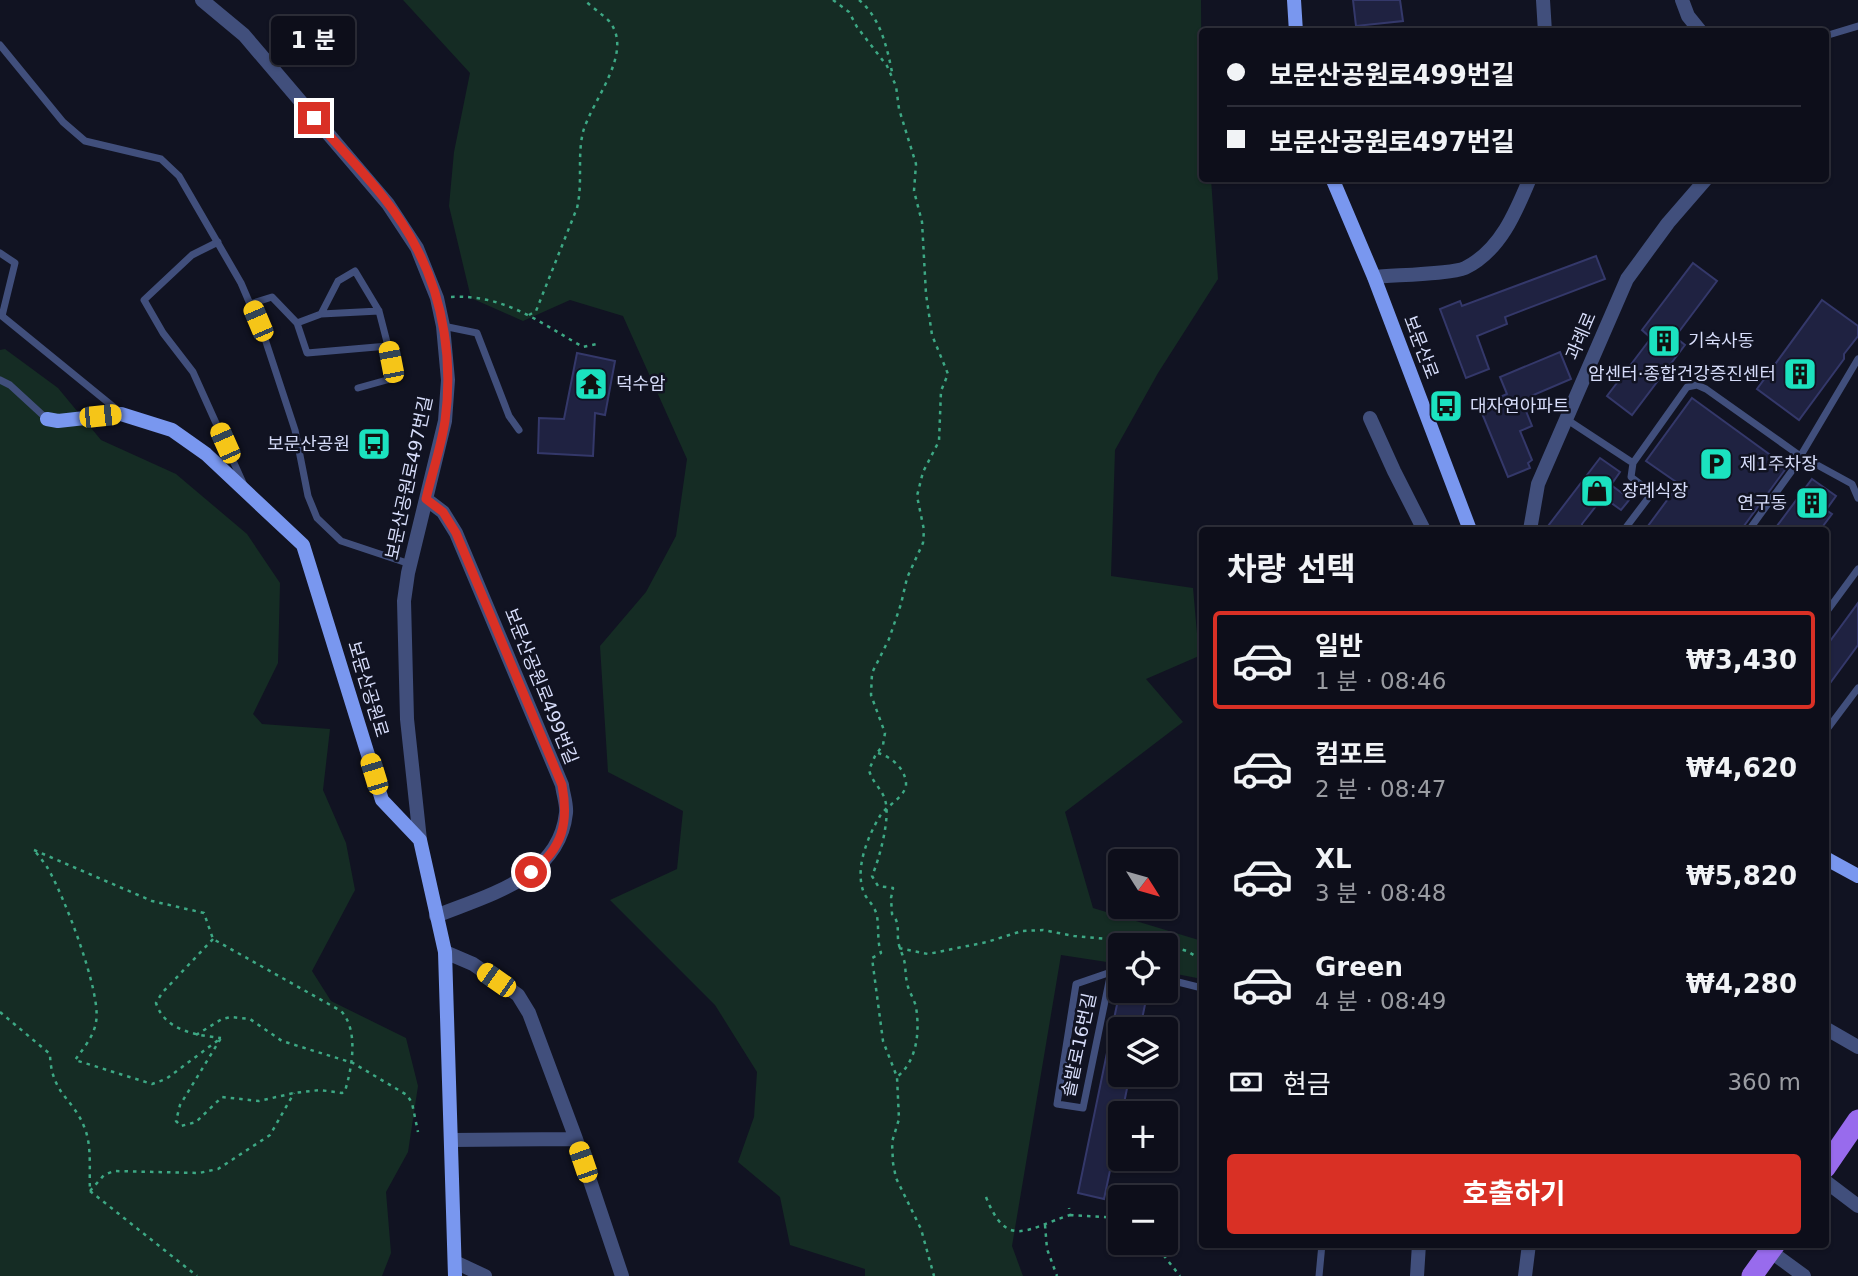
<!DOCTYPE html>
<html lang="ko">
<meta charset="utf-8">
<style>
body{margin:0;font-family:"DejaVu Sans","Noto Sans KR",sans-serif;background:#1b1c27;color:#f1f3f6;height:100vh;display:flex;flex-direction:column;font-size:26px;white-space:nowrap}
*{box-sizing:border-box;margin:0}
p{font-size:23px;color:#9a9ca2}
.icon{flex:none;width:38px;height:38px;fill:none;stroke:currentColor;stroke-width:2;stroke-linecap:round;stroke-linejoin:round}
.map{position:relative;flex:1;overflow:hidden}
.side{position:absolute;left:1199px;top:527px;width:630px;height:721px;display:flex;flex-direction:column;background:#0d0e1a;border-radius:7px;box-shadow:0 2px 5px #0004,0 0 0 2px #2d2e39}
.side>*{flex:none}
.guide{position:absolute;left:1199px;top:28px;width:630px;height:154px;border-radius:7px;box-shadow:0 2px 5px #0004,0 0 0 2px #2d2e39;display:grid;align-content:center;height:154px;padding:0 28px;background:#0d0e1a}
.needle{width:46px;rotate:127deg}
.controls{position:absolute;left:1108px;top:849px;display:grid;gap:14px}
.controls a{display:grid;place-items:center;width:70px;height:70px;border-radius:7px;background:#0d0e1a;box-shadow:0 2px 5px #0004,0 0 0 2px #2d2e39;font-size:35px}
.end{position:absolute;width:32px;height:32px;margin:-16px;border:9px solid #d93025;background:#fff;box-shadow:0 0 0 4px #fff}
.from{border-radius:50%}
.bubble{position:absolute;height:49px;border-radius:7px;background:#0d0e1a;box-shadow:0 2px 5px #0004,0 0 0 2px #2d2e39;font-size:23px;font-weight:700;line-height:49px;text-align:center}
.car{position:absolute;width:21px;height:42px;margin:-21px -10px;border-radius:9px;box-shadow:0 0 5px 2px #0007;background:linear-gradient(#f5c518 24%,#345 0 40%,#f5c518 0 76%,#345 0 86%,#f5c518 0)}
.guide b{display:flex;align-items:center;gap:24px;height:66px;font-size:26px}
.guide b+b{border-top:2px solid #2d2e39}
.guide i{width:18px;height:18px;background:#f1f3f6}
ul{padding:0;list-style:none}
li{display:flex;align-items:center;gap:21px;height:98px;margin:0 14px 10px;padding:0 14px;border:4px solid transparent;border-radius:7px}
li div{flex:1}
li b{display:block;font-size:26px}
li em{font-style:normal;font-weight:700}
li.on{border-color:#d93025}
li>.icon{width:63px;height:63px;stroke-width:1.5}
h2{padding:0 28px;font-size:32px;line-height:84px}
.pay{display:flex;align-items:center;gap:18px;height:77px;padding:0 28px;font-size:26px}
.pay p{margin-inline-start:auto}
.button{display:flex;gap:14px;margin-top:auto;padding:14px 28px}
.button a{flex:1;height:80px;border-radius:7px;background:#d93025;color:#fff;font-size:28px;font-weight:700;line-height:80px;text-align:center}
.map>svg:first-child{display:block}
.green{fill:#152c24}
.building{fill:#1f2241;stroke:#34386a;stroke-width:2}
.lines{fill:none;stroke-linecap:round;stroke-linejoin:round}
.path{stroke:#3da884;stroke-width:2.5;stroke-dasharray:3.5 5;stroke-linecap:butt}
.lane{stroke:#414f7c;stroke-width:7}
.street{stroke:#414f7c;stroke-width:14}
.secondary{stroke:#7997ef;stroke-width:14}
.primary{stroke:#986bed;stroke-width:21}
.route{stroke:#d93025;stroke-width:9}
.labels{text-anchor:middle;stroke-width:5;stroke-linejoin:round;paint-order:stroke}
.street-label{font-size:18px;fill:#d7ddfa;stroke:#111322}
.poi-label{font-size:18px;fill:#d7ddfa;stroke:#111322;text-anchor:start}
</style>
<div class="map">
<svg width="1858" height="1276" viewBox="0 0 1858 1276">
<rect width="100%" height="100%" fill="#111322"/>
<path class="green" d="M403 0H1201L1202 178 1211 179 1218 279 1158 373 1115 450 1111 576 1193 588 1199 656 1146 679 1183 722 1065 812 1093 908 1202 941V979L1166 972V945H1120V964L1061 955 1012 1246 1023 1276H865V1269L790 1245 780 1197 738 1162 754 1117 757 1072 715 1005 610 900 677 869 683 811 608 772 600 646 646 592 676 536 687 459 623 316 570 300 523 321 471 298 449 206 454 152 470 73Z
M5 349 58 388 101 440 176 474 247 534 280 583 278 663 253 714 262 724 330 729 323 790 346 843 355 890 312 971 331 1001 406 1038 418 1086 408 1152 386 1192 391 1253 382 1276H0V350Z"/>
<path class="building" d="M1353 0H1400L1403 21 1356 26Z
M1596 256 1605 279 1505 317 1507 324 1477 336 1489 369 1466 378 1440 309 1460 301 1462 306Z
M1693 263 1717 281 1675 337 1685 345 1632 415 1607 396 1651 338 1642 330Z
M1822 300 1858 326V336L1844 354V359L1799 420 1757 389Z
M1560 352 1571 379 1531 396 1536 407 1526 411 1532 426 1520 431 1532 460 1528 463 1530 468 1508 477 1479 406 1507 394 1500 377Z
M577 353 615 361 605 415 595 413 593 456 538 453 539 418 564 419Z
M1692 398 1787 467 1741 530H1645L1679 484 1646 461Z
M1600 458 1620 472 1611 485 1630 499 1621 510 1603 497 1582 524V530H1545Z
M1812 479 1836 496 1826 510 1832 514 1820 530H1774Z
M1858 603V645L1825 690V648Z
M1120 990H1148L1140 1029H1120V1074H1130L1122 1113H1120V1123L1104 1199 1078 1193Z"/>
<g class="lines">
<path class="path" d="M833 0 849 12 857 27 887 66 896 86 899 109 916 164 914 191 922 222 926 294 932 335 948 374 941 391 939 441 923 472 917 496 924 530 923 543 907 578 901 604 889 639 872 673 871 695 885 733 883 745 875 756 869 770C872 782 882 789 885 800 891 817 879 860 872 876L878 886 893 888 891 898 892 914C901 923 896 934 899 945 900 950 903 955 904 960 906 967 905 975 907 982 908 991 914 998 916 1007 920 1032 917 1061 897 1077
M859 0C880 17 887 47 892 72
M451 297C504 294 539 322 583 347L597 344
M529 315 536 311 577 208C583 183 577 157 583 132 592 100 635 52 609 21 602 14 592 7 584 0
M878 753C891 757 905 768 906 783 907 796 887 805 880 816 868 836 854 869 864 893 868 901 875 906 877 916 879 928 877 941 881 953L872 958 883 1041 897 1077 899 1119 892 1142 893 1163 896 1178 921 1229 934 1276
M34 850 152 901 204 913 213 939 341 1011C359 1030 352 1068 345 1091L342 1093 320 1090 294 1093 259 1101 222 1097 196 1122 181 1126 176 1121 180 1105 221 1038 166 1079 152 1084 75 1060C83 1049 94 1036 96 1022 102 993 63 893 47 867 43 861 38 855 34 850Z
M213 939 162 993 156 1003C165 1031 196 1035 221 1038
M899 948 928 954 987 942 1022 931 1043 930 1074 936 1164 944 1187 951 1202 960
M0 1012 50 1054C51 1095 74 1098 85 1129 92 1147 89 1171 90 1191
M196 1035 222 1019 231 1017 250 1019 282 1041 353 1063 407 1095 412 1103 418 1132
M90 1191 104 1175 114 1171 199 1173 218 1169 270 1135 294 1093
M90 1191 197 1276
M986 1197C1007 1250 1026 1229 1070 1215L1069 1208
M1070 1215 1120 1218
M1045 1225 1047 1249 1057 1276
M1153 1242 1180 1276"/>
<path class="lane" d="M1825 36 1858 26
M0 45 63 122 85 141 161 159 179 176 241 283 265 339 295 430 308 496 317 518 341 541 410 564
M218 242 192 255 144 300 163 333 193 372 243 483
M0 253 15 263 2 316 121 413
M250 304 272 297 297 323 307 353 388 346 379 311 355 271 338 281 321 314 297 323
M321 314 379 311
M443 326 477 333 509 416 519 430
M0 380 10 385 47 419
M358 388 394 378 388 346
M1566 419 1633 463 1687 387 1697 385 1706 389 1799 455 1852 484 1858 498
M1624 530 1652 493 1631 477 1633 463
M1749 530 1791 472 1858 359
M1825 614 1858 569
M1825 732 1858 688
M1111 972 1076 984 1057 1104 1083 1108 1111 972 1120 971
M1166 979 1202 988
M1319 1276 1322 1244"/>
<path class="street" d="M202 0 244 35 388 204 417 248 437 298 443 326 448 380 445 421 408 573 404 601 407 719 420 840
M1543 0 1545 32
M1682 0 1688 16 1701 32
M1374 277C1392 275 1452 274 1465 268 1500 251 1516 212 1530 178
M1370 418 1394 471 1424 530
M426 499 443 512 456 533 562 785C563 794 567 804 566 813 559 878 488 895 436 916
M1530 530 1538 484 1627 279 1668 223 1707 178
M445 952 473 964 518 995 529 1013 576 1139
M1825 1028 1858 1047
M451 1140 576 1139 622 1276
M1825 1181 1858 1206
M1770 1251 1804 1276
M455 1262 485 1276
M1417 1276 1419 1244
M1525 1276 1529 1244"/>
<path class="secondary" d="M1294 0 1296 32
M1332 178 1374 277 1470 530
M47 419 58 421 121 414 172 430 206 454 303 545 382 800 420 840 445 952 455 1276
M1825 858 1858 876"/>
<path class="primary" d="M1825 1168 1858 1120
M1752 1276 1775 1244"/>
</g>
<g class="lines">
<path class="route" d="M314 118C349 159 393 200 417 249 444 300 453 363 445 421 441 447 432 473 426 499L443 512 456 533 562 785C569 822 563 849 531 872"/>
</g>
<defs>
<symbol id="building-square" viewBox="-11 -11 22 22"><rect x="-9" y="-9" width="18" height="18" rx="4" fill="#1be2bf" stroke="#111322"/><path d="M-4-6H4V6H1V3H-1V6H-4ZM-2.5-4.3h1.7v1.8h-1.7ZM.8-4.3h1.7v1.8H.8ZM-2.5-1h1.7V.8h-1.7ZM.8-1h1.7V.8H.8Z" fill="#111"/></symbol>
<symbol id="temple-square" viewBox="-11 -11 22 22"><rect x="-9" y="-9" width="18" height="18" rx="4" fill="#1be2bf" stroke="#111322"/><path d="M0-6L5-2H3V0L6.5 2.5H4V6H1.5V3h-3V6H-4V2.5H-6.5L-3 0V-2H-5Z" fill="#111"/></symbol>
<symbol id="bus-square" viewBox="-11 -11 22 22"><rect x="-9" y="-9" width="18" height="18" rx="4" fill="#1be2bf" stroke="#111322"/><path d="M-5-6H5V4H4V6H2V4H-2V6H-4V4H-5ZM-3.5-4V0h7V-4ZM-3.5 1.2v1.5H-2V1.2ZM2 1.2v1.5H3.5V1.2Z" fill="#111"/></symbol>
<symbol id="parking-square" viewBox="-11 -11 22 22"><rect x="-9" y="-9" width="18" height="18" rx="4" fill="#1be2bf" stroke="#111322"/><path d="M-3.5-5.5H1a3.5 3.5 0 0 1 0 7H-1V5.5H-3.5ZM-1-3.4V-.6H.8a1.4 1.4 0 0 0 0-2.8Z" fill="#111"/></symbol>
<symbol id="shop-square" viewBox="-11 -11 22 22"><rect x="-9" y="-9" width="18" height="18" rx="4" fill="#1be2bf" stroke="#111322"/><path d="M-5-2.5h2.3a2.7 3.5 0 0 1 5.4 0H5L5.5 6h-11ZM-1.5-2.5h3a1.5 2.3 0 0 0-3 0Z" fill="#111"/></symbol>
</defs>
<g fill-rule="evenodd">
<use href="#building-square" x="1645" y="322" width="38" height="38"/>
<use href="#building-square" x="1781" y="355" width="38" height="38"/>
<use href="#temple-square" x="572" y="365" width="38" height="38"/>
<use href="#bus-square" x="1427" y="387" width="38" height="38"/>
<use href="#bus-square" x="355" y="425" width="38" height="38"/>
<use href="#parking-square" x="1697" y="445" width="38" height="38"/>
<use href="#shop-square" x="1578" y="472" width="38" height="38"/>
<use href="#building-square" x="1793" y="484" width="38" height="38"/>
</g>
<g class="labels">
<g class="street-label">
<text transform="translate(1581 336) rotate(-67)" y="6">과례로</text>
<text transform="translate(1421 347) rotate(69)" y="6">보문산로</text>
<text transform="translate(409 478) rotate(-78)" y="6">보문산공원로497번길</text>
<text transform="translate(541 686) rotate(68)" y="6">보문산공원로499번길</text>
<text transform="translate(368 689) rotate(73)" y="6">보문산공원로</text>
<text transform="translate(1079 1045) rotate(-78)" y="6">솔밭로16번길</text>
</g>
<g class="poi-label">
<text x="1688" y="347">기숙사동</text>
<text x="1776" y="380" text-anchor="end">암센터·종합건강증진센터</text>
<text x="616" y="390">덕수암</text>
<text x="1470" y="412">대자연아파트</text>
<text x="350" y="450" text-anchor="end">보문산공원</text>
<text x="1740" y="470">제1주차장</text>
<text x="1622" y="497">장례식장</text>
<text x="1787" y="509" text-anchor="end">연구동</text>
</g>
</g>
</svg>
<div class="controls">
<a><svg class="needle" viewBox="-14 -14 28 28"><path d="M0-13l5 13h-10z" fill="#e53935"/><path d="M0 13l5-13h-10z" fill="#9a9ca2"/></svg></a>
<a><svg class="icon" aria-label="locate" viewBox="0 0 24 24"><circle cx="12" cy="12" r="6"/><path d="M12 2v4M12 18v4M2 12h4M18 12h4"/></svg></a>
<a><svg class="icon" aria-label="layers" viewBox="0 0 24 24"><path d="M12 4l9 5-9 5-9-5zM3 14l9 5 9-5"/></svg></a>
<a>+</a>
<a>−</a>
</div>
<i class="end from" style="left:531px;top:872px"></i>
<i class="end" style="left:314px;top:118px"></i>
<div class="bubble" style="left:271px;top:16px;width:84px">1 분</div>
<i class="car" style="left:258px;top:321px;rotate:337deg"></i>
<i class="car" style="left:391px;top:362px;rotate:349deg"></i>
<i class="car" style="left:100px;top:416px;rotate:84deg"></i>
<i class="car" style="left:225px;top:443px;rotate:336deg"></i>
<i class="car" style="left:374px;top:774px;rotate:343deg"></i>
<i class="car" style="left:496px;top:980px;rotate:305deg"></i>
<i class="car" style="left:583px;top:1162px;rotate:341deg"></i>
<div class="guide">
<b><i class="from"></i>보문산공원로499번길</b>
<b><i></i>보문산공원로497번길</b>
</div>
<section class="side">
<h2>차량 선택</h2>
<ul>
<li class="on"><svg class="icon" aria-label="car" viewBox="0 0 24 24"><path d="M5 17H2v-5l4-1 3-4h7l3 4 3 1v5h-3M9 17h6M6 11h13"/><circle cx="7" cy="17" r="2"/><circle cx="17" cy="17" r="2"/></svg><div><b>일반</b><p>1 분 · 08:46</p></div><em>₩3,430</em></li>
<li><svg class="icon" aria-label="car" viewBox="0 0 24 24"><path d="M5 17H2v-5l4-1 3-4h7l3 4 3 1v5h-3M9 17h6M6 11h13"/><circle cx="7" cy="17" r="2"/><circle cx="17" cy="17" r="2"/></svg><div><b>컴포트</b><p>2 분 · 08:47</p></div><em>₩4,620</em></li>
<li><svg class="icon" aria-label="car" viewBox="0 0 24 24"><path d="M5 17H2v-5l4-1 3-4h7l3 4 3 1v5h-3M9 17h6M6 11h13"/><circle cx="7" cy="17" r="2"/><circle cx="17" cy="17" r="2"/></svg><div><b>XL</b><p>3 분 · 08:48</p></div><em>₩5,820</em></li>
<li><svg class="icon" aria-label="car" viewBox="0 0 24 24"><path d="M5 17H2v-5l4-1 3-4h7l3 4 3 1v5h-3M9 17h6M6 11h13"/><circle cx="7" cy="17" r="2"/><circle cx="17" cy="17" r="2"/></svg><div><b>Green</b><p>4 분 · 08:49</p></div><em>₩4,280</em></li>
</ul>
<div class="pay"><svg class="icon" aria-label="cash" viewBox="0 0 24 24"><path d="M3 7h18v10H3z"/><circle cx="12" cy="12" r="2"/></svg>현금<p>360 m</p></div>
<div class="button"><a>호출하기</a></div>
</section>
</div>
